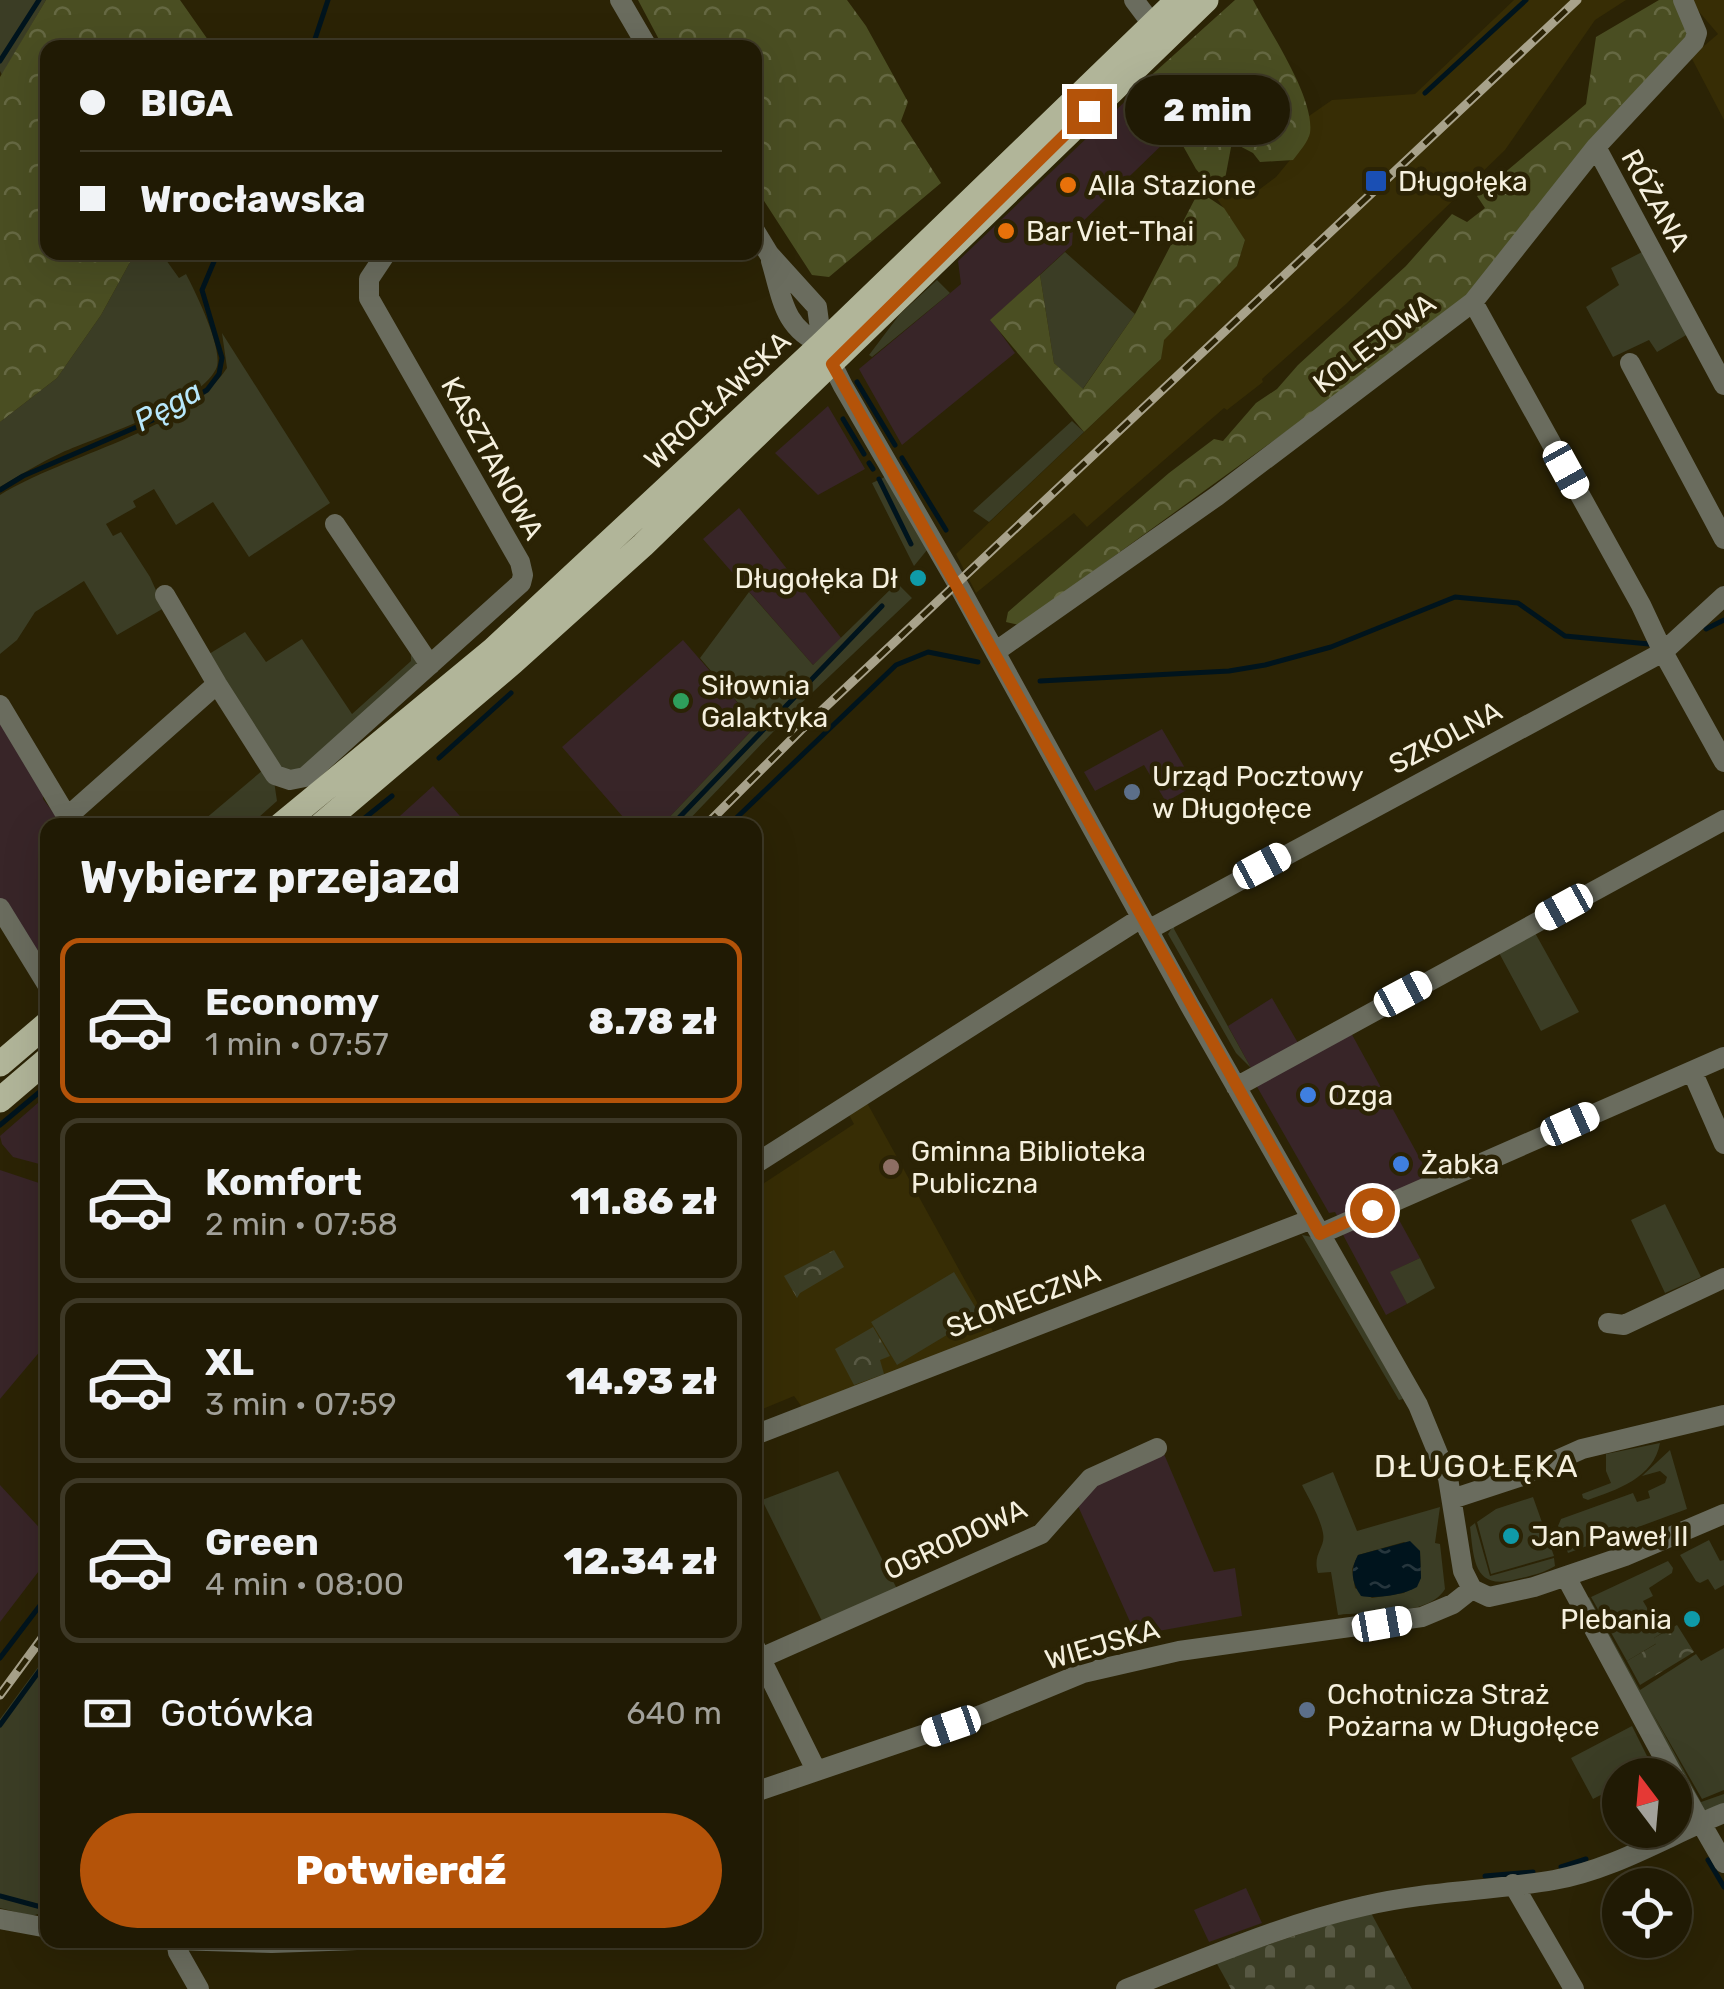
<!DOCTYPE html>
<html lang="pl">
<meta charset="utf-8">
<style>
body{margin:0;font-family:Rubik,sans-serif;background:#2d2713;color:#f1f3f6;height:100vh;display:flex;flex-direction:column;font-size:38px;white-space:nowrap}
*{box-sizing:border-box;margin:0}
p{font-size:32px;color:#a2a19a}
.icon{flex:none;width:55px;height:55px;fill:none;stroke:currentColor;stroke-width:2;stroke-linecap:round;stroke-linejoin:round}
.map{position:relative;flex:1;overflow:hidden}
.panel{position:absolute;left:40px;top:818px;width:722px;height:1130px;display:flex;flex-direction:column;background:#201a04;border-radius:20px;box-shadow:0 10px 40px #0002,0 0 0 2px #3d3826}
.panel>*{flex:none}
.top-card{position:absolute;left:40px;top:40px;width:722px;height:220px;border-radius:20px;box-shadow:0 10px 40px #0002,0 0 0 2px #3d3826;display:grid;align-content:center;height:220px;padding:0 40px;background:#201a04}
.needle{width:65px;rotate:344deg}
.buttons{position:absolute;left:1602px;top:1758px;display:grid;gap:20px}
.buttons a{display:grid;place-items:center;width:90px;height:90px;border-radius:50%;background:#201a04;box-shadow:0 10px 40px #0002,0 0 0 2px #3d3826;font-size:50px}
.end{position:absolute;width:45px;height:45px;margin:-22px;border:12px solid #b45309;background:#fff;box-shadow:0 0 0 5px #fff}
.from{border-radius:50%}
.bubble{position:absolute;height:70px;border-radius:35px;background:#201a04;box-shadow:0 10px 40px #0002,0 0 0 2px #3d3826;font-size:32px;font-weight:800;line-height:70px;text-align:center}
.car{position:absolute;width:30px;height:60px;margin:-30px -15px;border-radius:12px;box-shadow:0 0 8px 2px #0007;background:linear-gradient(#fff 24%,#345 0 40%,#fff 0 76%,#345 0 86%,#fff 0)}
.top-card b{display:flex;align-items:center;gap:35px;height:95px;font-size:38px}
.top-card b+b{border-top:2px solid #3d3826}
.top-card i{width:25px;height:25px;background:#f1f3f6}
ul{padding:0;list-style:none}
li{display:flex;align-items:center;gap:30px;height:165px;margin:0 20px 15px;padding:0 20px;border:5px solid #3d3826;border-radius:20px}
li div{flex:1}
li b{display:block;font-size:38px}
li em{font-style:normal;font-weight:800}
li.on{border-color:#b45309}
li>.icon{width:90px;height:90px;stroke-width:1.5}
h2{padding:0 40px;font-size:45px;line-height:120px}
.pay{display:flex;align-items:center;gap:25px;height:110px;padding:0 40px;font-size:38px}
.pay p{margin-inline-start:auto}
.primary-button{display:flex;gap:20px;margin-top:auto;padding:20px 40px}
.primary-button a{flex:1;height:115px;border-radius:60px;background:#b45309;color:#fff;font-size:40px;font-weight:800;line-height:115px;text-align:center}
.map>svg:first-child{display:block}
.commercial{fill:#382528}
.built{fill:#372d05}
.green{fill:#3b3d25;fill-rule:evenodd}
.forest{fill:url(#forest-crowns)}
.cemetery{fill:url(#cemetery-stones)}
.park{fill:url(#park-crowns)}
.water{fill:url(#water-ripples)}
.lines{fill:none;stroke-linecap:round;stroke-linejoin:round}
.stream{stroke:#00141d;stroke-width:5}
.minor{stroke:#6a6c5e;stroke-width:20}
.major{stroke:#b1b599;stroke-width:25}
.rail-casing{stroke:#a8a28b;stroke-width:9}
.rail{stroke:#2b2305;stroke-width:5;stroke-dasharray:15;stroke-linecap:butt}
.route{stroke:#b45309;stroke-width:12}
.transit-dot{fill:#1a4fb4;stroke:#2b2305;stroke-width:4}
.food-dot{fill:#e8710a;stroke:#2b2305;stroke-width:4}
.culture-dot{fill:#0f9aa8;stroke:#2b2305;stroke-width:4}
.leisure-dot{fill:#2e9e5b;stroke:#2b2305;stroke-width:4}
.service-dot{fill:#5c6f8a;stroke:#2b2305;stroke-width:4}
.shop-dot{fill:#3f7fe0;stroke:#2b2305;stroke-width:4}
.education-dot{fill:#8d6e63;stroke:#2b2305;stroke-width:4}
.labels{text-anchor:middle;stroke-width:9;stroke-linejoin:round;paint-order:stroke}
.poi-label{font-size:28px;fill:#f5f0de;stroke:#2b2305;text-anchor:start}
.street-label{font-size:28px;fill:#f5f0de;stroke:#2b2305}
.water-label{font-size:30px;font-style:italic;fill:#b7e7fb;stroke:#2b2305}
.quarter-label{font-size:32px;letter-spacing:2.5px;fill:#f5f0de;stroke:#2b2305}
</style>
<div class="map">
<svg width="1724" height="1989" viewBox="0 0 1724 1989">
<defs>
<pattern id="forest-crowns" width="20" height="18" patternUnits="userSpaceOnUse" patternTransform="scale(2.5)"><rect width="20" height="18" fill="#4a4e22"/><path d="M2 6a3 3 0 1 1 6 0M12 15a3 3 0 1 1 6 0" fill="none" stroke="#656842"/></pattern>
<pattern id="cemetery-stones" width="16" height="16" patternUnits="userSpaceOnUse" patternTransform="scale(2.5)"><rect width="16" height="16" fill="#3b3d25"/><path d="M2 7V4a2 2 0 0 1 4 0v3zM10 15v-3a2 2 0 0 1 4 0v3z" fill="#585944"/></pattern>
<pattern id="park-crowns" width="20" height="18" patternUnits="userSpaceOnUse" patternTransform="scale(2.5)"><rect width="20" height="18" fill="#3b3d25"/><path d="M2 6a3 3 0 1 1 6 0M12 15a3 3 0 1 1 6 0" fill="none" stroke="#585944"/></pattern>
<pattern id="water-ripples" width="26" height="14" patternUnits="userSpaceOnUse" patternTransform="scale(2.5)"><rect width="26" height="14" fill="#00141d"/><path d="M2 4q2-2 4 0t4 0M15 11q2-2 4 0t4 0" fill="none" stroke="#26363d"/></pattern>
</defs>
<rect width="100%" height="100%" fill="#2b2305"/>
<path class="commercial" d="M1136 91 1166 141 1073 231 1072 245 991 320 1015 353 902 445 859 369 961 284 958 261Z
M828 406 865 469 818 495 775 453Z
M739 508 842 639 813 665 703 539Z
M683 640 757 725 662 825H630L562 747Z
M0 722 43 793V799L59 820 54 825H48L47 978 0 899Z
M1162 729 1195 785 1166 802 1144 765 1095 791 1084 772Z
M433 786 468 825H390Z
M1272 998 1298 1043 1251 1068 1228 1026Z
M1350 1031 1430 1177 1340 1221 1335 1212 1329 1213 1256 1085Z
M47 1095V1166L13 1157 2 1144 0 1136Z
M0 1170 48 1186 47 1343 0 1399Z
M1393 1209 1420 1258 1391 1272 1407 1304 1386 1315 1342 1233Z
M1164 1454 1214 1572 1235 1568 1242 1616 1136 1635 1078 1506 1099 1483Z
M0 1485 47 1536 48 1559 0 1622Z
M1246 1888 1262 1923 1209 1942 1194 1910Z"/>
<path class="built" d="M1514 0H1626L1595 20 1505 150 1346 304 1262 379 1263 382 1227 410 1224 408 1087 527 1074 513 976 593 956 554 1161 359 1163 340 1237 266 1245 240 1214 194 1230 195 1260 189 1276 177 1309 137V116L1332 100 1415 94Z
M1689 0H1724V120L1691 57 1718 34Z
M866 1101 994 1333 802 1407 794 1396 755 1412V1189L854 1124 848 1113Z"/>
<path class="green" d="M0 0H46L2 75 0 71Z
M1644 251 1688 334 1657 352 1649 340 1613 357 1586 307 1619 285 1611 268Z
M1065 252 1135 314 1082 390 1054 363 1040 275Z
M135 253H161L179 278 186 274C195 291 225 352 216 369 198 405 99 436 61 453 40 463 20 475 0 487V422L57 378 101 315Z
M937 280 950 293 872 357 869 355 900 314Z
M222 333 330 503 249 557 213 502 176 525 154 489 133 501 136 507 106 524 113 536 121 532 150 577 164 608 117 635 84 581 35 612 17 640 0 654V495C64 455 186 431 227 368Z
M1072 421 1084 432 989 522 973 511Z
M887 476 927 550 914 566 872 483Z
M897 583 912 598 794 710 684 825H662L757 725 700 658 749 592 813 665Z
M245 632 266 662 302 639 352 714 411 661V649L418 665 304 770 284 775 209 654Z
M263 770 274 781 277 801 250 825H198Z
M1175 923 1174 929 1251 1068 1236 1053 1168 934Z
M1534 931 1579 1012 1541 1031 1498 951Z
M1665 1204 1701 1277 1665 1293 1631 1220Z
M1302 1235 1312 1237 1403 1399 1399 1400Z
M1420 1258 1435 1288 1407 1304 1390 1272Z
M954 1272 980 1315 897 1365 871 1322Z
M1660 1443C1654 1478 1616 1490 1588 1500L1583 1498 1582 1494 1611 1483 1606 1471V1454Z
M1670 1450 1687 1509 1568 1553 1558 1526 1561 1519 1633 1493 1637 1502 1650 1498 1648 1491 1665 1483 1667 1477 1660 1471 1642 1476Z
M838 1471 898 1591 822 1621 762 1500Z
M1333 1472 1357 1531 1440 1507 1435 1543 1440 1544 1445 1589C1429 1617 1366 1611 1338 1615L1331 1572 1318 1573C1312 1553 1326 1548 1323 1533 1320 1517 1309 1499 1302 1485ZM1404 1542 1420 1551 1421 1578 1404 1593 1372 1598 1355 1588 1352 1569 1358 1555Z
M1533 1497 1554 1556 1491 1574 1477 1522 1496 1509Z
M1475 1523 1490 1576 1554 1558 1555 1566C1544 1573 1530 1576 1517 1579 1474 1591 1474 1561 1470 1527Z
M1709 1540 1720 1561 1724 1560V1585L1715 1590 1708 1579 1700 1583 1696 1581 1680 1555Z
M1668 1561 1673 1568 1672 1573 1649 1588 1653 1596 1643 1601 1662 1633 1654 1638 1657 1643 1627 1661 1591 1597Z
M1589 1597 1640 1690 1696 1654 1701 1661 1724 1648V1790L1702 1799 1651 1710 1701 1802 1724 1794V1806L1710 1811 1701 1809 1586 1600Z
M47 1655 48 1838 40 1846 41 1913 32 1916 0 1908V1719Z
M1632 1726 1653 1768 1639 1775H1620V1785L1593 1799 1571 1758Z"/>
<path class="forest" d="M46 0H180L213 47 48 48V252L135 253 101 315 57 378 0 422V77Z
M638 0H847L866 26 908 102 901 121 941 183 829 277 812 275 755 187V48L663 47Z
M1235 0H1253C1270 32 1315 98 1310 133 1308 142 1299 152 1293 160L1260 162 1253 153 1232 142 1225 179 1216 193 1196 169 1146 80Z
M1659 0H1675L1682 12 1688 38 1458 307 1019 625 1006 622 1008 612 1169 473 1214 439 1223 441 1256 403 1277 389 1298 365 1406 266 1452 214 1467 222 1485 208 1477 196 1586 104 1596 37Z
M1199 191 1224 208 1245 240 1237 266 1164 340 1161 359 1084 432 990 320 1040 275 1054 363 1083 389 1135 314Z"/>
<path class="cemetery" d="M1370 1911 1412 1989H1231L1216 1962Z"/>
<path class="park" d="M834 1250 844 1267 800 1293 797 1298 784 1276Z
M873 1327 890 1356 880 1360 884 1374 854 1385 835 1349Z
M1677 1625 1694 1652 1640 1685 1627 1661 1656 1644 1654 1638Z"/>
<path class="water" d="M1410 1541 1420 1551 1421 1578 1417 1587C1403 1595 1377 1599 1361 1596 1351 1582 1350 1569 1358 1555Z"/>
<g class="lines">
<path class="stream" d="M312 48 328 0
M0 61 39 0
M1425 93 1526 0
M857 382 895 445
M843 419 864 454
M902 458 946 530
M869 463 873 469
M879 479 911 544
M0 490 23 476 169 413 207 390 219 374 222 358 202 290 218 252
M1706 629 1724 620
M1040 681 1229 671 1265 665 1331 647 1455 597 1518 603 1565 636 1649 644
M439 758 511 693
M356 825 392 796
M672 825 882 606
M729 825 896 665 928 652 978 662
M0 1125 48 1085
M0 1658 48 1595
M0 1725 48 1659
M1708 1860 1724 1887
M1561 1867 1586 1859
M1485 1876 1533 1872
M0 1896 41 1907"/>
<path class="minor" d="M620 0 648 48
M1134 0 1152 24
M1596 147 1724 385
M755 231 769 254 817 307 822 344 843 386 961 590 1189 1004 1418 1405 1448 1478 1463 1571 1472 1589 1489 1597 1534 1587 1625 1556 1724 1514
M771 261C782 298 784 329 822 344
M1473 302 1641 605 1663 652 1724 762
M1630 363 1724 539
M335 524 430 665
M165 595 217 684 275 775 290 780 305 777 521 583 523 575 520 562 369 298V279L387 252
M995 652 1217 496 1473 302 1596 147 1694 42 1697 33 1683 0
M0 705 72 825
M67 817 217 684
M0 908 48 986
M1148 930 1663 652 1724 596
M1692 1071 1724 1144
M1236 1087 1724 820
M755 1164 1141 918
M1320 1234 1724 1057
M1608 1323 1624 1325 1724 1278
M755 1435 1312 1219
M1452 1499 1519 1477 1582 1449 1724 1415
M1566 1577 1673 1775
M755 1647 816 1770
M761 1658 1041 1534 1091 1478 1157 1448
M1675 1778 1724 1863
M755 1792 981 1715 1083 1673 1179 1651 1422 1617 1453 1604 1472 1589
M1513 1884 1574 1989
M0 1919 48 1928
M174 1940 272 1943 357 1940
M176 1940 178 1952 199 1989
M1126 1989C1204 1959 1283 1924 1364 1906 1427 1891 1491 1891 1554 1880 1615 1869 1667 1836 1724 1813"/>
<path class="major" d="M281 825 493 650 822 344 1178 0
M321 825 513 662 643 545 1206 0
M0 1064 48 1023
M0 1100 48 1059"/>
<defs>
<path id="rail" d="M706 825 801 730 1577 0
M0 1695 48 1630"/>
</defs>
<use href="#rail" class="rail-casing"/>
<use href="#rail" class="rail"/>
</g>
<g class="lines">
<path class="route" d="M1089 111 832 364 1320 1234 1372 1210"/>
</g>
<rect class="transit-dot" x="1364" y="169" width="24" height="24" rx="5"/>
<g class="food-dot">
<circle cx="1068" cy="185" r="10"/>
<circle cx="1006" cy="231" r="10"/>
</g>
<g class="culture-dot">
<circle cx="918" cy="578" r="10"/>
<circle cx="1511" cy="1536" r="10"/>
<circle cx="1692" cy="1619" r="10"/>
</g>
<circle class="leisure-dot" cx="681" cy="701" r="10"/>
<g class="service-dot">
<circle cx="1132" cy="792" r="10"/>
<circle cx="1307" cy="1710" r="10"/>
</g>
<g class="shop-dot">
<circle cx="1308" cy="1095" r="10"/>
<circle cx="1401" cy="1164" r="10"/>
</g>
<circle class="education-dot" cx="891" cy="1167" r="10"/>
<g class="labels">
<g class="poi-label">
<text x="1398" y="191">Długołęka</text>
<text x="1088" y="195">Alla Stazione</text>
<text x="1026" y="241">Bar Viet-Thai</text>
<text x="898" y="588" text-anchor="end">Długołęka Dł</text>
<text x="701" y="695">Siłownia<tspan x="701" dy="32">Galaktyka</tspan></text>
<text x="1152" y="786">Urząd Pocztowy<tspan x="1152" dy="32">w Długołęce</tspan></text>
<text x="1328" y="1105">Ozga</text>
<text x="911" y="1161">Gminna Biblioteka<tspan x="911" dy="32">Publiczna</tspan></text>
<text x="1421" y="1174">Żabka</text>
<text x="1531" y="1546">Jan Paweł II</text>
<text x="1672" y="1629" text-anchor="end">Plebania</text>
<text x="1327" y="1704">Ochotnicza Straż<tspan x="1327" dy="32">Pożarna w Długołęce</tspan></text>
</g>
<g class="street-label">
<text transform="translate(1656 200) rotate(61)" y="10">RÓŻANA</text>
<text transform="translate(1374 343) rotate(-37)" y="10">KOLEJOWA</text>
<text transform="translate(717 400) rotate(-43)" y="10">WROCŁAWSKA</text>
<text transform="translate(493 458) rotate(61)" y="10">KASZTANOWA</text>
<text transform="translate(1445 737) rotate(-28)" y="10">SZKOLNA</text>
<text transform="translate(1023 1300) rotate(-21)" y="10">SŁONECZNA</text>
<text transform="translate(955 1539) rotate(-25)" y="10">OGRODOWA</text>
<text transform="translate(1102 1644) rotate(-16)" y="10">WIEJSKA</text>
</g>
<g class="water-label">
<text transform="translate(168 406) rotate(-29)" y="10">Pęga</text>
</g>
<g class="quarter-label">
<text x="1477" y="1477">DŁUGOŁĘKA</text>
</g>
</g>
</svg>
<div class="buttons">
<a><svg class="needle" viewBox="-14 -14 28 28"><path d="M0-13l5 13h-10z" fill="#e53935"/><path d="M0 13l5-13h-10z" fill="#a2a19a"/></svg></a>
<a><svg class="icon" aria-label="locate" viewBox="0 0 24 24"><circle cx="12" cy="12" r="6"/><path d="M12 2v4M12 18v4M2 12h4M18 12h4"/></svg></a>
</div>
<i class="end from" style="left:1372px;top:1210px"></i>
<i class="end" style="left:1089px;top:111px"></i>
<div class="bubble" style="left:1125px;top:75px;width:165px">2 min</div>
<i class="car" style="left:1566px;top:470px;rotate:151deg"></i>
<i class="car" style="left:1262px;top:866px;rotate:62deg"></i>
<i class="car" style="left:1564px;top:907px;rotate:241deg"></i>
<i class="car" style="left:1403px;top:994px;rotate:62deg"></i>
<i class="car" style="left:1570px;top:1124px;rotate:66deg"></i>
<i class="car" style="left:1382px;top:1624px;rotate:80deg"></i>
<i class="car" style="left:951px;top:1726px;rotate:251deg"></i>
<div class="top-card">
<b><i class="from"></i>BIGA</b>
<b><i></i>Wrocławska</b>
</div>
<section class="panel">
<h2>Wybierz przejazd</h2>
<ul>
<li class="on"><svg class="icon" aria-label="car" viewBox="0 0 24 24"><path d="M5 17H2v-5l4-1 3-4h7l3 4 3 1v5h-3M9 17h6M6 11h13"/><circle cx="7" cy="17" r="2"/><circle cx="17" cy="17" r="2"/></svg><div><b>Economy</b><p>1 min · 07:57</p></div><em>8.78 zł</em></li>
<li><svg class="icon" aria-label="car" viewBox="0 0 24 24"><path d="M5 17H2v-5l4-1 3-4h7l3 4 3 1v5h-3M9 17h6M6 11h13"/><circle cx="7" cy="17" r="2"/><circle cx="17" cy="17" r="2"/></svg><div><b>Komfort</b><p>2 min · 07:58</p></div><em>11.86 zł</em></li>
<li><svg class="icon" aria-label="car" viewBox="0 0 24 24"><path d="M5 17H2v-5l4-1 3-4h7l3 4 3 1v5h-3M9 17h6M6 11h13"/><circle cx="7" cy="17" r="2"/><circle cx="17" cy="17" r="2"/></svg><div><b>XL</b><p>3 min · 07:59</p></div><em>14.93 zł</em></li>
<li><svg class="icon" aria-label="car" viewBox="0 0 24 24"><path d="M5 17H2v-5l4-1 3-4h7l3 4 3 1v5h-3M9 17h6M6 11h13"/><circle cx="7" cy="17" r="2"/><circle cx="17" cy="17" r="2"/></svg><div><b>Green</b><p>4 min · 08:00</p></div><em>12.34 zł</em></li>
</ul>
<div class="pay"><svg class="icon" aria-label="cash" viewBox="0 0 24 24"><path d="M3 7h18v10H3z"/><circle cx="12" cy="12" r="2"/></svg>Gotówka<p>640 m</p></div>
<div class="primary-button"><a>Potwierdź</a></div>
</section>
</div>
